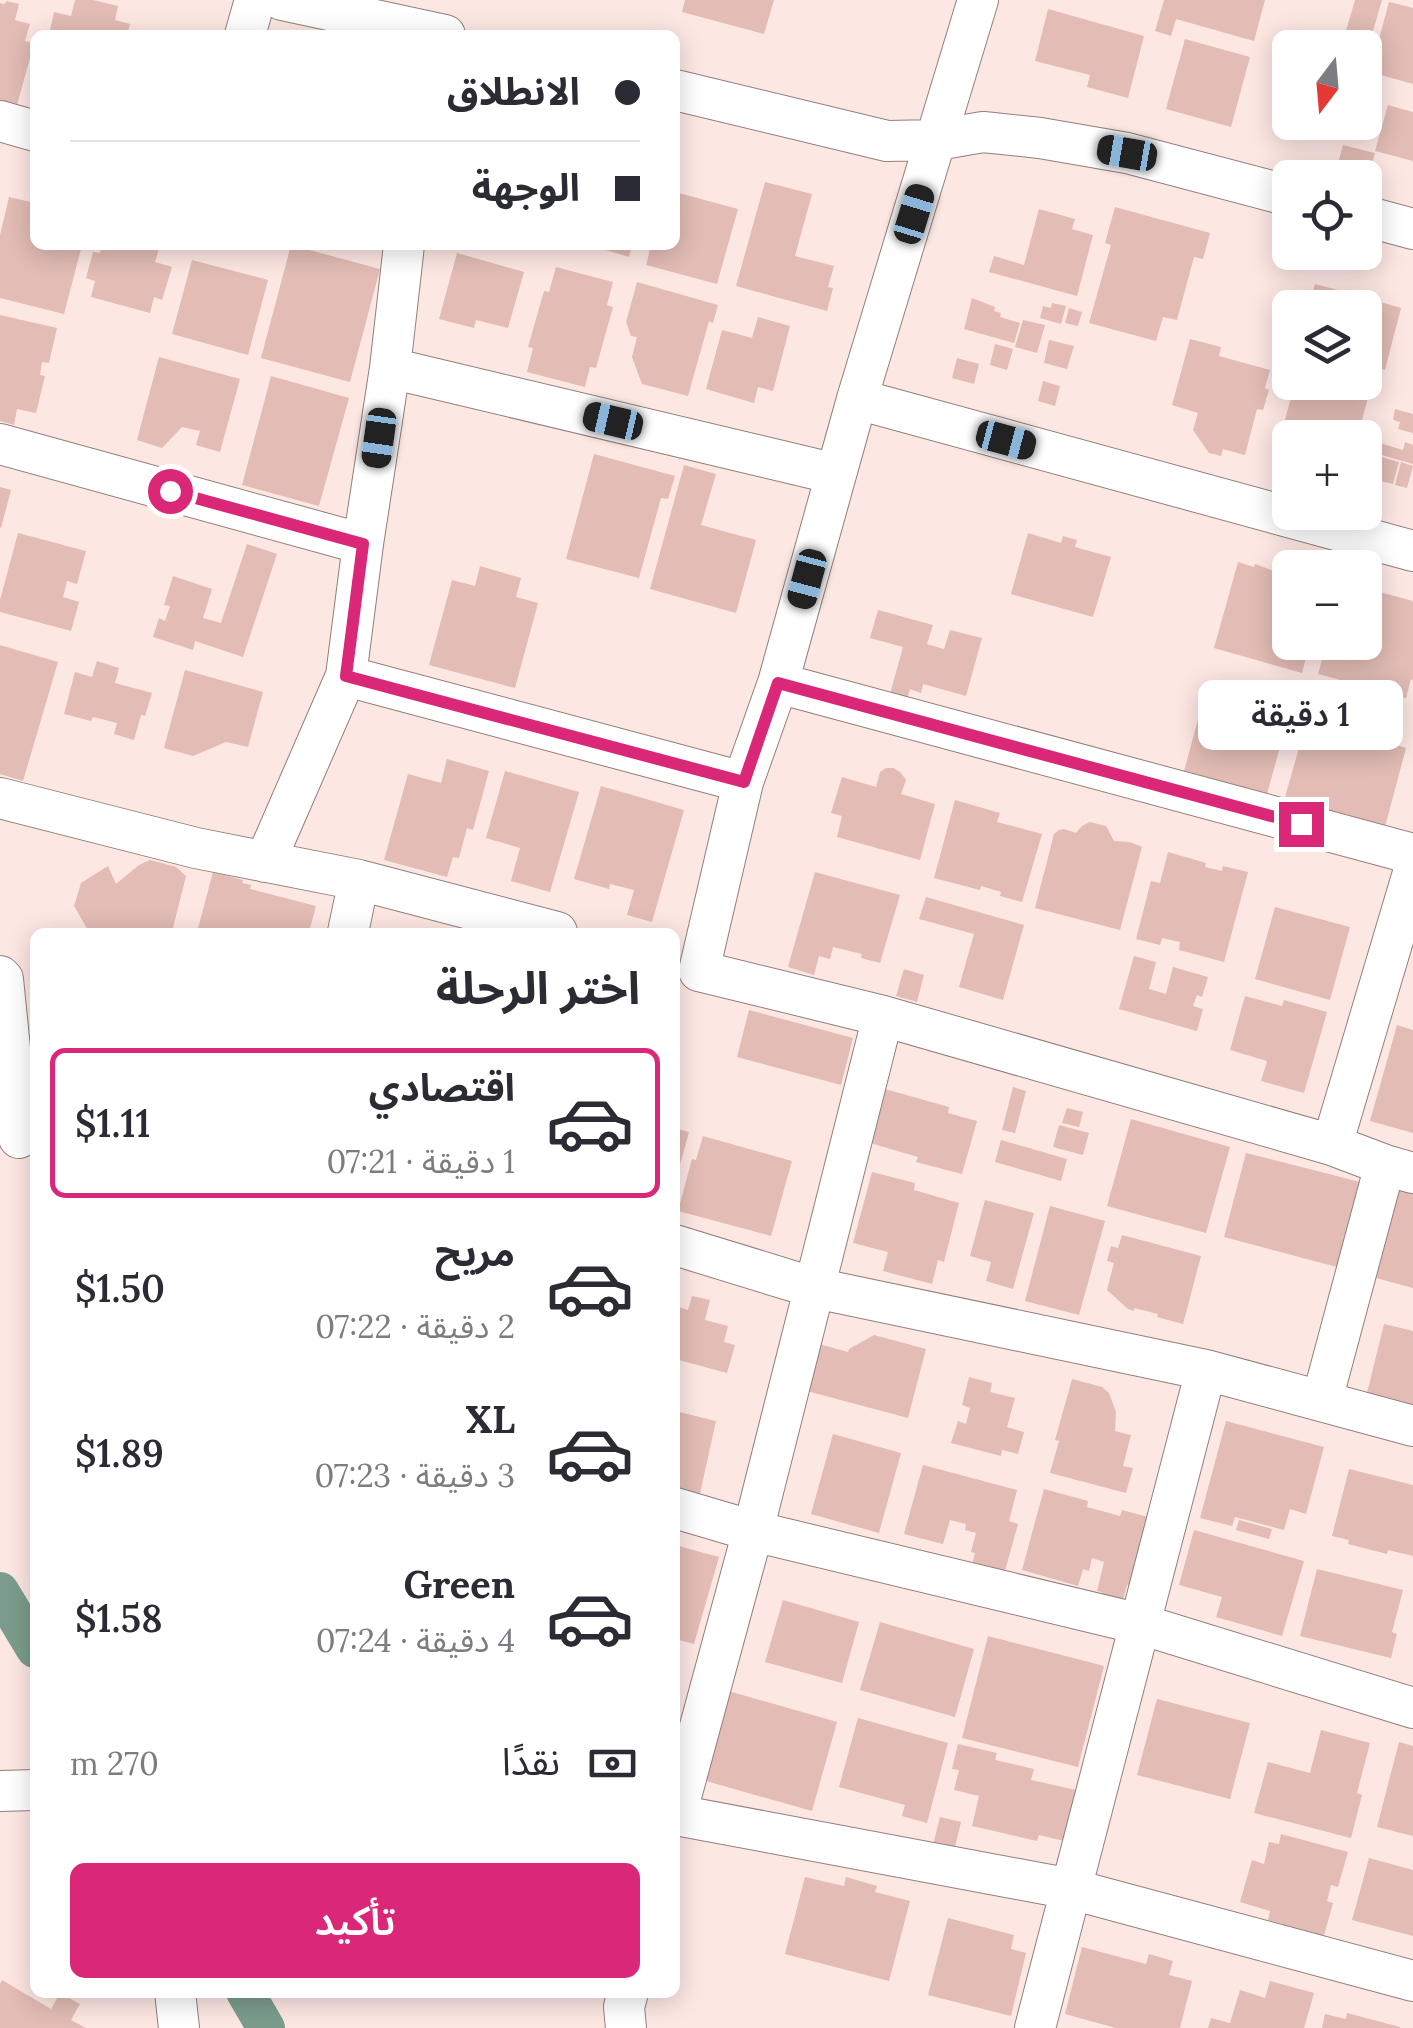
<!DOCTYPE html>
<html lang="ar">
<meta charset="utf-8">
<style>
body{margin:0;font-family:Lora,"Noto Sans Arabic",serif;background:#f2f2f3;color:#2b2b33;direction:rtl;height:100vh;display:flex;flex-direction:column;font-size:38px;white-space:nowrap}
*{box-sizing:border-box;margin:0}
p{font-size:32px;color:#7c7c81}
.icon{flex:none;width:55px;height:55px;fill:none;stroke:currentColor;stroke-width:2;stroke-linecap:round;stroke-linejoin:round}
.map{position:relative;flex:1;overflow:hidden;direction:ltr}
.sheet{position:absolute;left:30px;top:928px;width:650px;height:1070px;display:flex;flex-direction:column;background:#fff;border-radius:15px;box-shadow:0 5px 25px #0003;direction:rtl}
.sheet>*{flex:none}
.banner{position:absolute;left:30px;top:30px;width:650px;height:220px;border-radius:15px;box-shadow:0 5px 25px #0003;direction:rtl;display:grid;align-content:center;height:220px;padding:0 40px;background:#fff}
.needle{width:65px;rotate:196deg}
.controls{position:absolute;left:1272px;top:30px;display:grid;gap:20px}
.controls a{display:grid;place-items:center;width:110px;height:110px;border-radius:15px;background:#fff;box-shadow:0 5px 25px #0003;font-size:50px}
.end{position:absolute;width:45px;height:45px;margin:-22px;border:12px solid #db2777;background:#fff;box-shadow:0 0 0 5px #fff}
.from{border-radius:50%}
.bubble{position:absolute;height:70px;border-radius:15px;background:#fff;box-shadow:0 5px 25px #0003;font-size:32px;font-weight:600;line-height:70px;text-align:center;direction:rtl}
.car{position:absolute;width:30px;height:60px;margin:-30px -15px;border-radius:12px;box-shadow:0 0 8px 2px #0007;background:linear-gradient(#222 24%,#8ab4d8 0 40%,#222 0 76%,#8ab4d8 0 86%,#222 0)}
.banner b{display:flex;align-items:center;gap:35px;height:95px;font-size:38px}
.banner b+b{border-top:2px solid #e1e1e2}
.banner i{width:25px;height:25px;background:#2b2b33}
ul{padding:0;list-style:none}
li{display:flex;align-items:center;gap:30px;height:150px;margin:0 20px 15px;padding:0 20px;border:5px solid transparent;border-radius:15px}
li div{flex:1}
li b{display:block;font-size:38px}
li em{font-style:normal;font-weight:600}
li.current{border-color:#db2777}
li>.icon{width:90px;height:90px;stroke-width:1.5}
h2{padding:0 40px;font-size:45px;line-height:120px}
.pay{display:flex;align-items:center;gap:25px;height:110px;padding:0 40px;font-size:38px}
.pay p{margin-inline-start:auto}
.button{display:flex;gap:20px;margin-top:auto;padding:20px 40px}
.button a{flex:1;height:115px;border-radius:15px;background:#db2777;color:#fff;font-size:40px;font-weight:600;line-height:115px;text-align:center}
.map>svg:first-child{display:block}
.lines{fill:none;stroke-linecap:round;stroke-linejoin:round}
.canal{stroke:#7b9c8c;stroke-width:38}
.building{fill:#e2bcb5}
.minor-casing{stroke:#927f7b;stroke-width:42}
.minor{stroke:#fff;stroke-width:40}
.route{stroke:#db2777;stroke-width:12}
</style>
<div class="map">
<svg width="1413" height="2028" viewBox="0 0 1413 2028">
<rect width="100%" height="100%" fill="#fde7e3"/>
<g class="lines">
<path class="canal" d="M0 1591 35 1649
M245 1992 266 2028"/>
</g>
<path class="building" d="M75 0H93L118 6 115 20 130 24 127 35H49L54 12 71 16Z
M685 0H774L764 34 682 12Z
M1164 0H1265L1254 41 1176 19 1171 36 1155 31Z
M1355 0H1382L1366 55 1365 48H1341Z
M7 1 19 4 15 20 30 24 25 41 34 43 16 109 0 105V3L4 4Z
M1389 2 1413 8V84L1370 72Z
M1048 9 1144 36 1128 98 1087 87 1090 75 1035 61Z
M1185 39 1250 57 1231 127 1166 109Z
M1388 105 1413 112V161L1375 151Z
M1343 145 1375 153 1366 185 1365 178H1334Z
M765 182 812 194 795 256 834 266 828 287 833 288 827 311 736 286Z
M675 192 738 209 717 284 646 265 651 245H675Z
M9 197 35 203V245H82L64 314 0 298V235Z
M1115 207 1210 233 1203 259 1194 257 1177 320 1163 317 1156 341 1089 323 1111 245 1105 243Z
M1039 209 1075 219 1072 229 1093 235 1077 296 989 272 994 256 1024 265Z
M102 245H160L155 262 172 267 162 300 154 297 150 313 91 297 95 281 86 278 93 252 100 253Z
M291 245 380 269 350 382 261 358Z
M589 245H632L629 257Z
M457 253 524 272 508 328 476 320 474 328 439 319Z
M192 260 268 280 248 355 172 334Z
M556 267 613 282 607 305 613 307 596 368 590 367 585 387 527 372 533 348 528 347 544 291 549 292Z
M637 282 718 305 713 323 709 321 688 396 642 384 632 357 637 337 631 336 626 322Z
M1315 284 1342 291 1338 304 1348 308H1309Z
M972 298 995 307 994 311 1001 313 1000 317 1020 323 1014 343 964 329Z
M1377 301 1401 308 1385 370 1365 365V319L1371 320Z
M1052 303 1066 306 1061 324 1040 318 1043 306 1051 308Z
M1069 308 1082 312 1078 326 1065 323Z
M0 315 57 328 49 363 42 362 40 375 45 376 36 413 17 409 14 425 0 421Z
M758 317 790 326 773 391 758 387 754 403 706 389 722 330 752 338Z
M1023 320 1045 325 1037 353 1015 347Z
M1190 339 1221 347 1219 356 1270 370 1265 388 1269 390 1263 410 1257 409 1245 455 1223 449 1221 456 1209 453 1193 430 1198 413 1172 405Z
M1049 340 1074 346 1067 369 1044 363Z
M995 344 1013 349 1007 370 990 365Z
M159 357 240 379 220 452 196 445 200 431 182 427 162 448 137 440Z
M957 358 979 364 974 384 952 378Z
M271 376 349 398 319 506 242 485Z
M1043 381 1060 386 1055 406 1038 401Z
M1295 382H1311L1331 388 1332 383 1347 387 1346 392 1368 398 1357 438H1290V442L1280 439Z
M1395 409 1413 414V433L1398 429 1400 422 1393 420Z
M1405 442 1413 445V464L1378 454 1380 443 1403 450Z
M594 454 675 476 668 499 661 498 639 578 566 559Z
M1378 456 1399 462 1393 484 1372 479Z
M1401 462 1413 466 1407 488 1395 485Z
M684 465 716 474 701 525 756 540 736 613 650 589Z
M0 487 11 490 1 528 0 527Z
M18 533 86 551 77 584 67 581 63 597 79 602 71 631 0 612V600Z
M1028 533 1061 543 1063 536 1077 540 1075 547 1111 557 1093 617 1011 594Z
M247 544 277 554 243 657 195 641 193 650 153 637 159 618 165 621 170 606 164 605 173 576 212 589 203 618 221 623Z
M1238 562 1254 567 1255 564 1290 577V642H1310L1302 673 1214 648Z
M480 566 521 578 516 597 538 603 515 688 429 665 452 580 475 586Z
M1376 591 1413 601V680L1411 679 1406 698 1318 674 1327 642H1365V628Z
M878 610 933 625 927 644 944 649 950 630 982 638 966 696 923 684 921 693 910 689 904 710 887 705 903 647 870 638Z
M0 645 58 662 23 781 0 774Z
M97 661 119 668 115 683 152 693 145 716 141 715 134 740 114 734 117 723 93 717 91 721 64 714 75 672 92 677Z
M185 670 263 692 248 747 226 742 193 756 164 748Z
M1205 694 1288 718 1267 794 1184 771Z
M1307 720 1406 748 1382 838 1281 811Z
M447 759 489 771 473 830 467 828 459 858 453 857 447 877 384 860 408 774 441 783Z
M886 768H894L901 773 906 780 901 794 935 804 920 860 837 837 842 816 831 813 842 777 876 787 880 772Z
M505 771 579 792 550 892 511 881 520 848 486 838Z
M601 786 684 810 652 922 627 915 634 890 610 884 609 889 574 879Z
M955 800 1000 813 997 822 1042 834 1022 902 1000 896 1001 892 981 886 980 890 934 878Z
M1090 822 1106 826 1114 841 1130 842 1142 847 1120 930 1035 908 1054 834 1059 830 1064 829 1076 833 1082 826Z
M1168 852 1206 863 1205 867 1222 871 1223 866 1248 872 1224 962 1179 950 1180 942 1162 938 1160 945 1136 939 1151 881 1160 883Z
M150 860 176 867 186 876 172 932H89L74 906 81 883 108 866 116 884 139 865Z
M213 872 243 880 242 883 251 885 250 889 316 906 309 932H197Z
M815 872 900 895 880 963 861 958 862 954 833 947 830 959 819 956 814 975 788 967Z
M926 897 1024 925 1003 1000 959 987 974 934 919 919Z
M1275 907 1350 927 1330 1000 1255 979Z
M1134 956 1156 962 1149 989 1166 994 1173 967 1208 977 1202 997 1197 995 1193 1006 1203 1009 1197 1031 1119 1009Z
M904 969 924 975 917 1002 896 996Z
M1245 996 1282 1006 1284 1000 1327 1012 1304 1093 1261 1081 1267 1061 1230 1050Z
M749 1010 853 1038 841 1085 737 1057Z
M1397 1025 1413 1030V1133L1370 1121Z
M1013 1087 1026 1091 1015 1133 1002 1130Z
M885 1089 949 1107 948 1113 977 1121 962 1174 916 1162 918 1157 870 1143Z
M1067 1108 1083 1112 1079 1127 1062 1123Z
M1131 1119 1230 1147 1206 1233 1107 1206Z
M1059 1125 1089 1133 1083 1155 1053 1147Z
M675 1128 689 1132 676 1179H675Z
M703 1136 792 1161 771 1236 678 1211 692 1159 696 1160Z
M1001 1140 1067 1159 1061 1181 995 1162Z
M1246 1153 1360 1182 1337 1267 1224 1237Z
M872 1172 915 1183 914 1190 959 1203 944 1262 938 1260 932 1284 883 1271 888 1252 853 1243Z
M1399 1189 1413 1193V1288L1376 1278Z
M985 1200 1034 1213 1013 1289 986 1281 991 1262 970 1256Z
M1050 1206 1105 1221 1079 1315 1025 1301Z
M1122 1235 1201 1256 1183 1324 1157 1317 1158 1314 1134 1308V1311L1128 1309 1107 1290 1114 1263 1107 1261 1111 1246 1118 1248Z
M692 1296 710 1300 705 1320 728 1326 724 1342 735 1345 727 1373 675 1359V1306L688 1310Z
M1384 1324 1413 1331V1405L1367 1393Z
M874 1335 926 1349 908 1418 803 1390 815 1343 848 1352 849 1349Z
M969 1377 992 1383 990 1392 1015 1398 1007 1427 1024 1432 1018 1454 1002 1450 1001 1456 951 1443 958 1421 966 1424 970 1408 962 1405Z
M1072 1379 1102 1387 1109 1393 1116 1412 1115 1431 1131 1435 1123 1466 1133 1468 1126 1493 1050 1473 1059 1441 1055 1440Z
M675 1411 716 1421 699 1498 675 1492Z
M1226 1421 1324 1447 1306 1514 1290 1509 1284 1530 1235 1517 1232 1526 1200 1518Z
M833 1434 901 1453 879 1533 811 1514Z
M923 1465 1017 1490 1009 1521 1018 1524 1001 1585 971 1569 975 1553 971 1552 976 1533 965 1530 966 1524 950 1520 943 1544 904 1534Z
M1349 1469 1413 1485V1556L1388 1550 1387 1554 1348 1544 1349 1540 1332 1536Z
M1044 1489 1088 1501 1087 1507 1120 1516 1122 1510 1148 1517 1130 1586 1127 1585 1119 1615 1098 1609 1102 1592 1097 1591 1104 1562 1092 1558 1089 1571 1083 1569 1078 1586 1022 1570Z
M1239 1520 1272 1529 1269 1539 1236 1530Z
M1194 1530 1304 1561 1282 1636 1216 1617 1222 1597 1179 1585Z
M675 1545 719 1557 694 1644 675 1639Z
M1317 1569 1403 1590 1392 1632 1397 1634 1391 1658 1300 1636Z
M783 1600 859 1622 842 1683 765 1662Z
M880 1622 974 1649 955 1717 860 1690Z
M988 1636 1104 1666 1078 1767 962 1738Z
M725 1690 837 1722 812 1811 699 1779Z
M1157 1699 1250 1723 1230 1799 1137 1775Z
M858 1718 948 1743 927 1823 902 1816 905 1805 839 1787Z
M1321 1730 1370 1743 1357 1793 1362 1795 1351 1838 1254 1813 1268 1762 1310 1773Z
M1399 1742 1413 1746V1836L1377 1827Z
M958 1744 997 1753 995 1760 1034 1769 1031 1780 1076 1790 1064 1841 1039 1835 1037 1841 972 1826 979 1796 954 1790 959 1770 952 1769Z
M940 1817 961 1822 954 1851 933 1845Z
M1281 1834 1348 1852 1338 1887 1331 1885 1327 1901 1333 1903 1321 1946 1280 1934 1283 1924 1268 1920 1270 1911 1240 1902 1252 1860 1264 1864 1269 1842 1279 1844Z
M1369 1858 1413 1870V1936L1352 1920Z
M805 1877 844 1886 846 1877 877 1886 875 1892 910 1901 889 1981 785 1954Z
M948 1918 1014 1935 1011 1949 1026 1953 1011 2016 928 1995Z
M1082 1947 1146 1964 1149 1954 1173 1961 1169 1975 1192 1981 1180 2028H1116L1065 2014Z
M2 1980 51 2009 60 1993 80 2004 71 2020 86 2028H0V1984Z
M1270 1981 1314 1993 1304 2028H1208L1211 2018 1230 2023 1240 1990 1265 1998Z
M1347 2013 1400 2027V2028H1322L1325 2014 1346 2019Z"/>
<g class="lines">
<defs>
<path id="minor" d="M282 0 445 35
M978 0 857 399 778 683 743 782 699 971 883 1016 1332 1145 1385 1165 1413 1173
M245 35 255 0
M675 90 887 141 937 140 983 132 1040 138 1127 153 1290 196
M0 121 35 131
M1365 216 1413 229
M390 368 836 474
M857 399 1413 551
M0 444 363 544
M346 676 743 782
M778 683 1413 854
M0 798 196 848 359 880 557 932
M265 862 346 676 363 544 390 368 404 245
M348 932 359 880
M0 976 3 979 19 1138
M883 1016 753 1531 676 1815 1071 1889 1413 1981
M1332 1145 1413 873
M675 1245 815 1288 1206 1370 1413 1426
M1322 1400 1385 1165
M675 1508 753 1531 1140 1624 1413 1708
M0 1791 35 1790
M175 1992 179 2028
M626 2028 624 2007 628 1992
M1035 2028 1206 1370"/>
</defs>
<use href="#minor" class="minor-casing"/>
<use href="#minor" class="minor"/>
</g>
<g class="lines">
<path class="route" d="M170 491 363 544 346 676 744 782 778 683 1301 824"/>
</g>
</svg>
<div class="controls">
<a><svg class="needle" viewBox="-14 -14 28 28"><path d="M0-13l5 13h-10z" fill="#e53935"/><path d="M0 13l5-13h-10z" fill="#7c7c81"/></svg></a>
<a><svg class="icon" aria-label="locate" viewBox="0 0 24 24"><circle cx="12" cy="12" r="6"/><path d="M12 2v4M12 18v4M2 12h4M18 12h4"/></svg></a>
<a><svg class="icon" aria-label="layers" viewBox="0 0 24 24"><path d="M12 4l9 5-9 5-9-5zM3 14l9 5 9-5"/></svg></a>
<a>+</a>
<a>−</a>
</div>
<i class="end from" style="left:170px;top:491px"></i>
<i class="end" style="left:1301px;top:824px"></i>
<div class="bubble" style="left:1198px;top:680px;width:205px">1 دقيقة</div>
<i class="car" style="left:1127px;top:153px;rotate:280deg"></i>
<i class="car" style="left:914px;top:214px;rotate:17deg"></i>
<i class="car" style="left:613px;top:421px;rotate:283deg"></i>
<i class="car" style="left:379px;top:438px;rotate:188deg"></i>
<i class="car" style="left:1006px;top:440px;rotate:105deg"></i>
<i class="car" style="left:807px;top:579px;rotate:195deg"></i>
<div class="banner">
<b><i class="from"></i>الانطلاق</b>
<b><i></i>الوجهة</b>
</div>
<section class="sheet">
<h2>اختر الرحلة</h2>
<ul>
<li class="current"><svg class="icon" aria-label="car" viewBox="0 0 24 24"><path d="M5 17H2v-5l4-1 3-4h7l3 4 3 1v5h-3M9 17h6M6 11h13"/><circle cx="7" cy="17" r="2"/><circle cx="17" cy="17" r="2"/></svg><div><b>اقتصادي</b><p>1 دقيقة · 07:21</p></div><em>$1.11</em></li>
<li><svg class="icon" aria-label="car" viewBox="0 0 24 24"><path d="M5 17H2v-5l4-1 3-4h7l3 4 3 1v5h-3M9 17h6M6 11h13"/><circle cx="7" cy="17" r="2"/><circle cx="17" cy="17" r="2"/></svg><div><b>مريح</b><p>2 دقيقة · 07:22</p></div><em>$1.50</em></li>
<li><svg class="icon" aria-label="car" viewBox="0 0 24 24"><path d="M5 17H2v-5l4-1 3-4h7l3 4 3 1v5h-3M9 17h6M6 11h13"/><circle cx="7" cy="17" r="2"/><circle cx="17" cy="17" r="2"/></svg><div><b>XL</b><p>3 دقيقة · 07:23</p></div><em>$1.89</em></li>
<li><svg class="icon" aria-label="car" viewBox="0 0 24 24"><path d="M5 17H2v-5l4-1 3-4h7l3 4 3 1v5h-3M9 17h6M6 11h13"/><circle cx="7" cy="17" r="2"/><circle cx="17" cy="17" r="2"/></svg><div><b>Green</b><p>4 دقيقة · 07:24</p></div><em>$1.58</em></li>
</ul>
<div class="pay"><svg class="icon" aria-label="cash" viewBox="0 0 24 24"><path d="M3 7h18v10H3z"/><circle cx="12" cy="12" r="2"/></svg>نقدًا<p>270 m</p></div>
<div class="button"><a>تأكيد</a></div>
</section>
</div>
